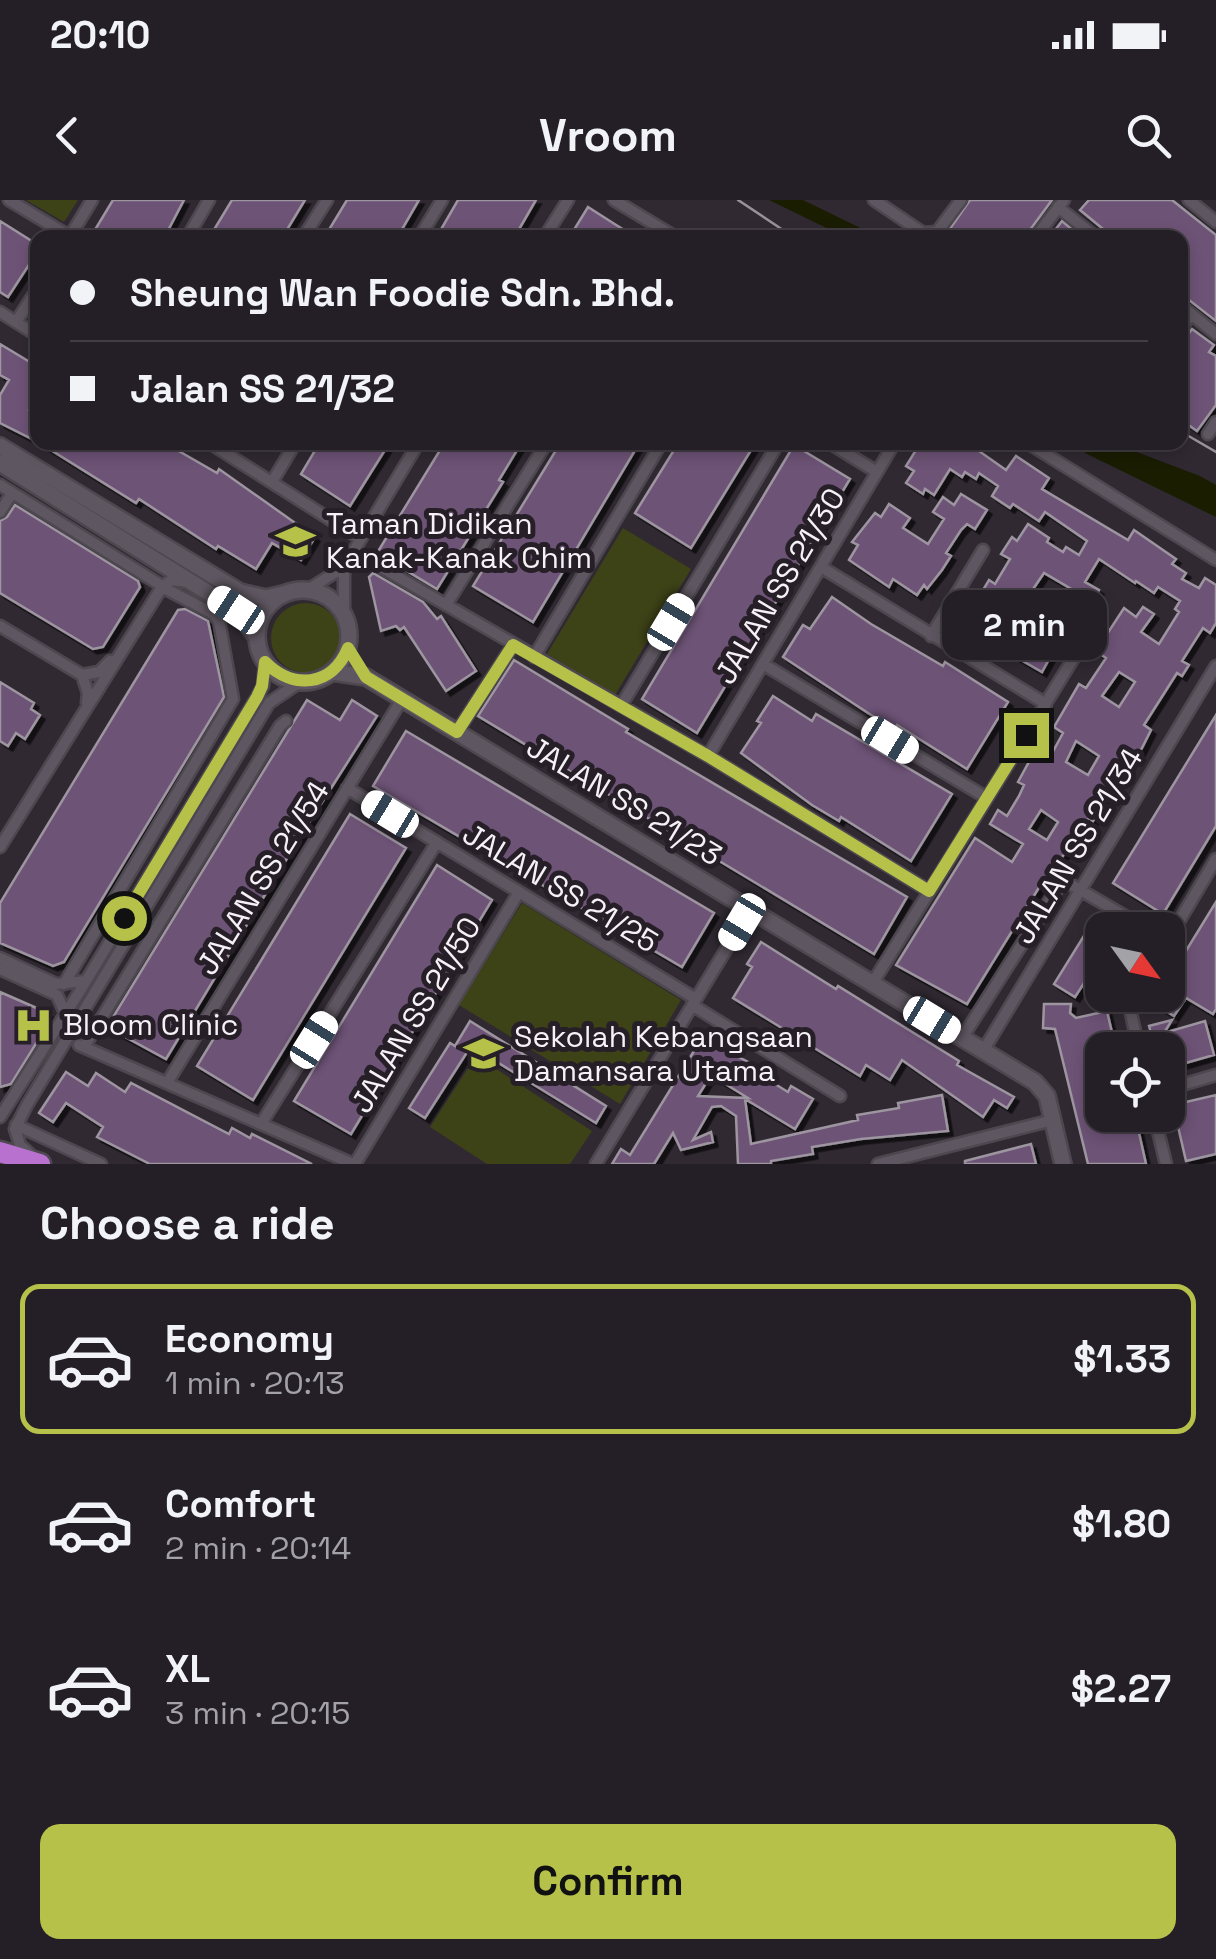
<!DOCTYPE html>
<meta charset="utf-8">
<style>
body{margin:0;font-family:"Space Grotesk",sans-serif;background:#2c272e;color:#f1f3f6;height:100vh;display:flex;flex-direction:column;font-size:38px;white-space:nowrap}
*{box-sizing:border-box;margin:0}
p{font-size:32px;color:#a3a2a7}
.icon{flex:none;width:55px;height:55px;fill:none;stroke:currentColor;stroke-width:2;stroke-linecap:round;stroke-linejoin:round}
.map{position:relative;height:964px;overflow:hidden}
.drawer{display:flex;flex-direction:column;background:#241f26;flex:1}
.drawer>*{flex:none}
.guide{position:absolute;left:30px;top:30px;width:1158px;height:220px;border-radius:20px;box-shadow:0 5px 15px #0003,0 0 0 2px #413d43;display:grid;align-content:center;height:220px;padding:0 40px;background:#241f26}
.needle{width:65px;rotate:123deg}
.controls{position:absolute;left:1085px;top:712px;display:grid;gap:20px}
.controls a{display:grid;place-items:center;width:100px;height:100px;border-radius:20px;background:#241f26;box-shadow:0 5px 15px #0003,0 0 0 2px #413d43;font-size:50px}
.end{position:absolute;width:45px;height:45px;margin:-22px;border:12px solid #b6c149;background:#111;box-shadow:0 0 0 5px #111}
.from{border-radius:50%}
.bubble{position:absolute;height:70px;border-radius:20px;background:#241f26;box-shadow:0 5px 15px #0003,0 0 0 2px #413d43;font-size:32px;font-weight:800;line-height:70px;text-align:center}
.car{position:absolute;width:30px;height:60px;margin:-30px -15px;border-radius:12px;box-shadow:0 0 8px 2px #0007;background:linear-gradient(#fff 24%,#345 0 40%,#fff 0 76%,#345 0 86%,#fff 0)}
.guide b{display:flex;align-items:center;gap:35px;height:95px;font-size:38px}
.guide b+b{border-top:2px solid #413d43}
.guide i{width:25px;height:25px;background:#f1f3f6}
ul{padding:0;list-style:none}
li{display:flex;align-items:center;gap:30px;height:150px;margin:0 20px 15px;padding:0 20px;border:5px solid transparent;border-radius:20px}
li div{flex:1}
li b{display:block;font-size:38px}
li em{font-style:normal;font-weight:800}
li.selected{border-color:#b6c149}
li>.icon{width:90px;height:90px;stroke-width:1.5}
h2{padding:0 40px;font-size:45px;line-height:120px}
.button{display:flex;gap:20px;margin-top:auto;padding:20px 40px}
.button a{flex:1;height:115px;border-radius:20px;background:#b6c149;color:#111;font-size:40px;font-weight:800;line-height:115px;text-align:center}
.status{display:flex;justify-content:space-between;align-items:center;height:70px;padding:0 50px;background:#241f26;direction:ltr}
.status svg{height:28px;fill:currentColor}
header{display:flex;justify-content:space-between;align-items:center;height:130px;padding:0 40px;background:#241f26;font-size:45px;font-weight:800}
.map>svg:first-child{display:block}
.green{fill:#3e4217}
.water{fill:#1a1d00}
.building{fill:#6d5276;stroke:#9d95a0;stroke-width:2.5;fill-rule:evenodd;filter:url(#shadow)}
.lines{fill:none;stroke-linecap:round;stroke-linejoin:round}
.street-casing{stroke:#4d484f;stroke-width:15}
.secondary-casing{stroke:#4d484f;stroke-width:20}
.highway-casing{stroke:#4d484f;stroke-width:25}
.street{stroke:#5e5660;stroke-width:10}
.secondary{stroke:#5e5660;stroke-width:15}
.highway{stroke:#b871cf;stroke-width:20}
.tram{stroke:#989299;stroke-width:2.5}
.route{stroke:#b6c149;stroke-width:12}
.labels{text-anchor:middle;stroke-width:10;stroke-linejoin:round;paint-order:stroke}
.poi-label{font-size:30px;fill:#f6f1f7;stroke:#261f28;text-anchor:start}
.street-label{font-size:30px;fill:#f6f1f7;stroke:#261f28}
</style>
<div class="status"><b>20:10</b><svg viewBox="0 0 49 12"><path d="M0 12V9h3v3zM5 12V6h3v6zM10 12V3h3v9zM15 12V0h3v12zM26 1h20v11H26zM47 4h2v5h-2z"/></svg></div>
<header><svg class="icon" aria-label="back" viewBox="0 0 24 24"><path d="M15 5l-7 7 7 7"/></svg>Vroom<svg class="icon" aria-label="search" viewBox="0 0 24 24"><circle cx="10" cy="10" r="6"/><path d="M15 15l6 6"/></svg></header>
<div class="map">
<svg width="1216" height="964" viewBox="0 0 1216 964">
<defs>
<filter id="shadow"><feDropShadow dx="4.5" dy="4.5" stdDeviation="0" flood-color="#0009"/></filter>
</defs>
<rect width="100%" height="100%" fill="#302932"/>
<path class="green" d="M26 0H78L64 22Z
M623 328 691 369 615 495 547 454Z
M271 438a35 35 0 1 1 70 0a35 35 0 1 1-70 0Z
M522 703 681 800 620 904 459 805Z
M476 856 592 931 570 964H487L430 927Z"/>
<path class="water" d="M769 0H803L879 37H845Z
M1069 243H1113L1200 276 1216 285V317L1087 254Z"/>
<path class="building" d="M113 0H184L164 38H90Z
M232 0H305L282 38H209Z
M347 0H419L397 38H324Z
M458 0H536L514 38H436Z
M970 0H1052L1024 38H952L947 33Z
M1089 0H1172L1216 35V121L1180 93V38H1114L1080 10Z
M588 7 613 23 637 38H569Z
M0 21 38 45V51L8 97 0 92Z
M1062 21 1082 38H1049Z
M1192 129 1214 145 1209 152 1216 156V205L1197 231 1180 219V145Z
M0 144 38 167V195L29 210 38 215V242L0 223V195L9 180 0 175Z
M38 242H163L217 273 219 269 315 337 301 360 272 343 256 369 218 346 216 349 139 299 136 303Z
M320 242H390L350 306 301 274Z
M445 242H522L499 280 503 282 437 389 377 353Z
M561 242H640L533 422 473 386Z
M679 242H756L691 348 635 313Z
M921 242H980L976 249 1006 270 1016 256 1049 278 1042 289 1128 340 1134 330 1176 359 1172 364 1186 373 1182 379 1199 388 1205 378 1216 385V423L1210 433 1203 428 1182 461 1189 465 1182 476 1177 473 1144 525 1151 530 1142 548 1135 560 1126 554 1106 589 1112 592 1106 602 1093 621 1089 618 1077 634 1059 662 1056 660 967 804 896 765 975 638 1012 662 1023 644 990 624 998 610 1007 616 1019 596 1024 585 1018 582 1031 558 1029 556 1039 548 1051 555 1063 533 1054 527 1079 484 1086 488 1106 458 1096 451 1124 408 1136 417 1143 407 1154 414 1141 432 1159 444 1179 412 1175 409 1180 401 1158 387 1154 393 1136 381 1135 383 1099 359 1085 382 1099 390 1092 401 1044 373 1025 401 1039 410 1045 400 1062 410 1055 421 1066 428 1042 472 995 445 991 451 962 432 985 398 980 395 989 380 995 384 1010 359 1001 354 1012 337 1017 341 1028 324 1049 338 1047 342 1063 352 1066 347 1079 355 1087 341 1045 312 1039 321 1013 304 1010 308 992 296 998 286 979 273 976 279 965 272 962 277 950 269 934 295 925 289 923 294 906 283 914 271 906 266ZM1119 472 1135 482 1119 507 1102 496ZM1076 541 1099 556 1088 575 1066 562ZM1041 610 1058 622 1047 640 1029 629Z
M794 245 850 279 697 533 642 499Z
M961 294 987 310 975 329 967 324 961 330 946 353 951 356 942 370 927 389 924 385 917 395 893 379 889 387 849 360 858 345 852 342 875 313 881 317 889 304 910 318 903 328 928 344 944 319 933 312 943 297 954 305Z
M15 305 138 381 140 387 103 447 93 449 0 393V321L7 317Z
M373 373 423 402 437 419 441 416 476 471 446 491 404 427 400 430 396 426 381 431 369 377Z
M832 397 871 424 943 466 945 462 1008 502 967 569 897 525 895 529 868 513 783 457 803 425 810 429Z
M185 409 208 421 224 497 64 762 53 766 0 743V703L178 410Z
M514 460 628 529 626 532 907 697 874 754 478 516Z
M0 482 34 503 31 509 40 515 25 539 16 533 8 546 0 541Z
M773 496 812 521 816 514 952 594 911 661 841 617 839 621 812 605 741 553 761 523 757 521Z
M307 500 340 520 352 500 377 516 298 640 166 859 107 827Z
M1216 515V626L1163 714 1113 683Z
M406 531 714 713 682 767 373 586Z
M350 614 406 648 253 900 197 866Z
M437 665 492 700 351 934 294 901Z
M1216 702V809L1213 814 1186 798 1174 816 1153 803 1158 795H1168V780Z
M1095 718 1114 730H1102V790L1086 780 1075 797 1054 784Z
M761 742 836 789 838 786 959 861 957 865 1014 897 1007 908 994 900 983 917 902 860 890 880 866 865 860 876 733 798 752 767 747 764Z
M0 792 48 813 50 821 11 884 0 887Z
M1044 804H1071L1070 813 1076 818 1107 811 1116 850H1102V880L1092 882 1101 915H1135L1146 964H1088L1055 829 1043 828Z
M1172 820 1164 833 1205 821 1214 855 1168 868V850H1156L1149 826Z
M470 821 606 906 596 923 471 846 425 918 409 908 450 843 455 846Z
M702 838 750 863 748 866 762 876 788 892 791 886 813 899 795 929 745 899 751 944 858 920 857 915 899 908 898 903 942 895 948 931 861 939 812 947 813 954 771 961V964H738L736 916 721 906 712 907 693 940 711 932 713 942 681 950 673 933 654 964H612L621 949 630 955ZM711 875 748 898 698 896Z
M66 872 88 886 96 873 125 892 131 883 229 934 232 928 250 938 252 934 312 964H150L97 937 103 927 66 903 53 922 39 913Z
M1216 895V954L1186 961 1173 905Z
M1031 944 1036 964H965V961Z"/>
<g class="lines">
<defs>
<path id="street" d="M9 0 69 36
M614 0 677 38
M874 0 923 33 937 32 961 0
M1189 0 1216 22
M1058 7 1097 38
M69 38 92 0
M187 38 209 0
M303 38 327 0
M419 38 442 0
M544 38 568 0
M1035 38 1064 0
M1180 105 1216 134
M0 112 38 136
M16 122 38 88
M1180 129 1191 114
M1208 234 1216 222
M208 242 361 339
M828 242 877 272
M1026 242 1216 360
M272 282 296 242
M0 285 159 384
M0 312 12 293
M353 351 708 556 929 691
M344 367V413
M821 367 1046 504
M309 389 344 367 419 242
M446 405 547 242
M0 426 82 475 88 493 87 503
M931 436 983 350
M534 457 662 242
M763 464 987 598
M82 475 99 472 110 461
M621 506 779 242
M457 532 513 445
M708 556 895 242
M347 588 696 799
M0 647 162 387 171 380 188 382
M1168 740 1216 659
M0 758 56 784 86 781
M0 769 57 795 66 815
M64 784 233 499 219 421 214 414 162 387
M872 784 1096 422
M1134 795 1129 804 1139 850
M692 805 840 896
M962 838 1063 680 1149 730
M79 845 353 964
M84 847 280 526 286 521
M983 851 1216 466
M167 883 402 499
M1168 889 1216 875
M1154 915 1166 964
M0 917 80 791 257 497 263 486 265 462
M261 924 437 642
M16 925 101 964
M33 957 20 945 15 929 27 905 269 503 300 482
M355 964 519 692
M596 964 750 710
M878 964 1053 920"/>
<path id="secondary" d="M0 246 240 392 266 398 283 394
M0 263 236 410 257 437
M257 436a46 46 0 1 1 92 0a46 46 0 1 1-92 0Z
M332 472 366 477 1035 882 1047 896 1063 964"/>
<path id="highway" d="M0 952 40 964"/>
</defs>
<use href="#street" class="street-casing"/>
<use href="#secondary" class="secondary-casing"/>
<use href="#highway" class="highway-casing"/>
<use href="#street" class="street"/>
<use href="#secondary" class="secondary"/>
<use href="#highway" class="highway"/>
<path class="tram" d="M738 0 795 38
M1180 231 1216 252"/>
</g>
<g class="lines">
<path class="route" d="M124 718 257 497 262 486 265 462C293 490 332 487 348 448L366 477 457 532 513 445 708 556 929 691 1026 535"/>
</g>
<defs>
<symbol id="school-bare" viewBox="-9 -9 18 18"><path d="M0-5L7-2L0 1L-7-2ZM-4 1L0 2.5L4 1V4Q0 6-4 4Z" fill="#b6c149" stroke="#261f28" stroke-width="2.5" paint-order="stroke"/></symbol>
<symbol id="hospital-bare" viewBox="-9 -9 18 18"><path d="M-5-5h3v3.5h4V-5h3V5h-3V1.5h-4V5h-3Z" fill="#b6c149" stroke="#261f28" stroke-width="2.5" paint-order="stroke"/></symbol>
</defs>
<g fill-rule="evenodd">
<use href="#school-bare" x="268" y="314" width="55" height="55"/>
<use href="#hospital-bare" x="6" y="798" width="55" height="55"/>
<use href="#school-bare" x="456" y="826" width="55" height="55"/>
</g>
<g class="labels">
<g class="poi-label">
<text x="326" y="334">Taman Didikan<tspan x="326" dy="34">Kanak-Kanak Chim</tspan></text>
<text x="63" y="835">Bloom Clinic</text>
<text x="514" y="847">Sekolah Kebangsaan<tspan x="514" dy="34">Damansara Utama</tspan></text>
</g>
<g class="street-label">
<text transform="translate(780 386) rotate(-59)" y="10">JALAN SS 21/30</text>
<text transform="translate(624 601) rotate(31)" y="10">JALAN SS 21/23</text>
<text transform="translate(1078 646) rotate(-59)" y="10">JALAN SS 21/34</text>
<text transform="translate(263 678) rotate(-58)" y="10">JALAN SS 21/54</text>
<text transform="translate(560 688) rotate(31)" y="10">JALAN SS 21/25</text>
<text transform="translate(416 815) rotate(-59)" y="10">JALAN SS 21/50</text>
</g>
</g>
</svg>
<div class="controls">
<a><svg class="needle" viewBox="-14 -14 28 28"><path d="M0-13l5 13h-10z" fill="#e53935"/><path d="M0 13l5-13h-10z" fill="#a3a2a7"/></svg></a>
<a><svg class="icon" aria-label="locate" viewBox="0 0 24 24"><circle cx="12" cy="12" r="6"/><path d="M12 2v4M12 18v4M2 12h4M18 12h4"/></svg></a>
</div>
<i class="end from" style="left:124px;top:718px"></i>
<i class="end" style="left:1026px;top:535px"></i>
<div class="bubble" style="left:942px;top:390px;width:165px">2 min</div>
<i class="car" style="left:236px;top:410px;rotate:303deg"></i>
<i class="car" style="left:671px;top:422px;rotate:31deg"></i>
<i class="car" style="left:890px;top:540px;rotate:121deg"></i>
<i class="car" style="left:390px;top:614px;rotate:301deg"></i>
<i class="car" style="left:742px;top:722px;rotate:211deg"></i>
<i class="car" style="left:932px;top:820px;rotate:121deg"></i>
<i class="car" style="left:314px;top:840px;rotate:32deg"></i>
<div class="guide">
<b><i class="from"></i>Sheung Wan Foodie Sdn. Bhd.</b>
<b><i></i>Jalan SS 21/32</b>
</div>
</div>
<section class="drawer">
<h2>Choose a ride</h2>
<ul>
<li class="selected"><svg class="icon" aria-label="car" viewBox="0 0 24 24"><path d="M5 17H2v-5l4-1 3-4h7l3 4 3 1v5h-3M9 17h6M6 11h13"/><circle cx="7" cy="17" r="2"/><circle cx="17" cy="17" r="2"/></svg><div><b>Economy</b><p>1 min · 20:13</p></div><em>$1.33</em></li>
<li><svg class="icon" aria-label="car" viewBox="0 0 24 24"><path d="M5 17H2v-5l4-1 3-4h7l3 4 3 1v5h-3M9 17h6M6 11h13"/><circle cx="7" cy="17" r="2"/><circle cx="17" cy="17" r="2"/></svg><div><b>Comfort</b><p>2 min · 20:14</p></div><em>$1.80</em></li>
<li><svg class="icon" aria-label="car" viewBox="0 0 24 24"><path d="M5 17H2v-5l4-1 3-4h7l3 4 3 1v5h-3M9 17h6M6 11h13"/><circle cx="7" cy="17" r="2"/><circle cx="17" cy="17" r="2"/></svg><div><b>XL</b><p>3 min · 20:15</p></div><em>$2.27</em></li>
</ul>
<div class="button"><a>Confirm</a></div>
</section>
